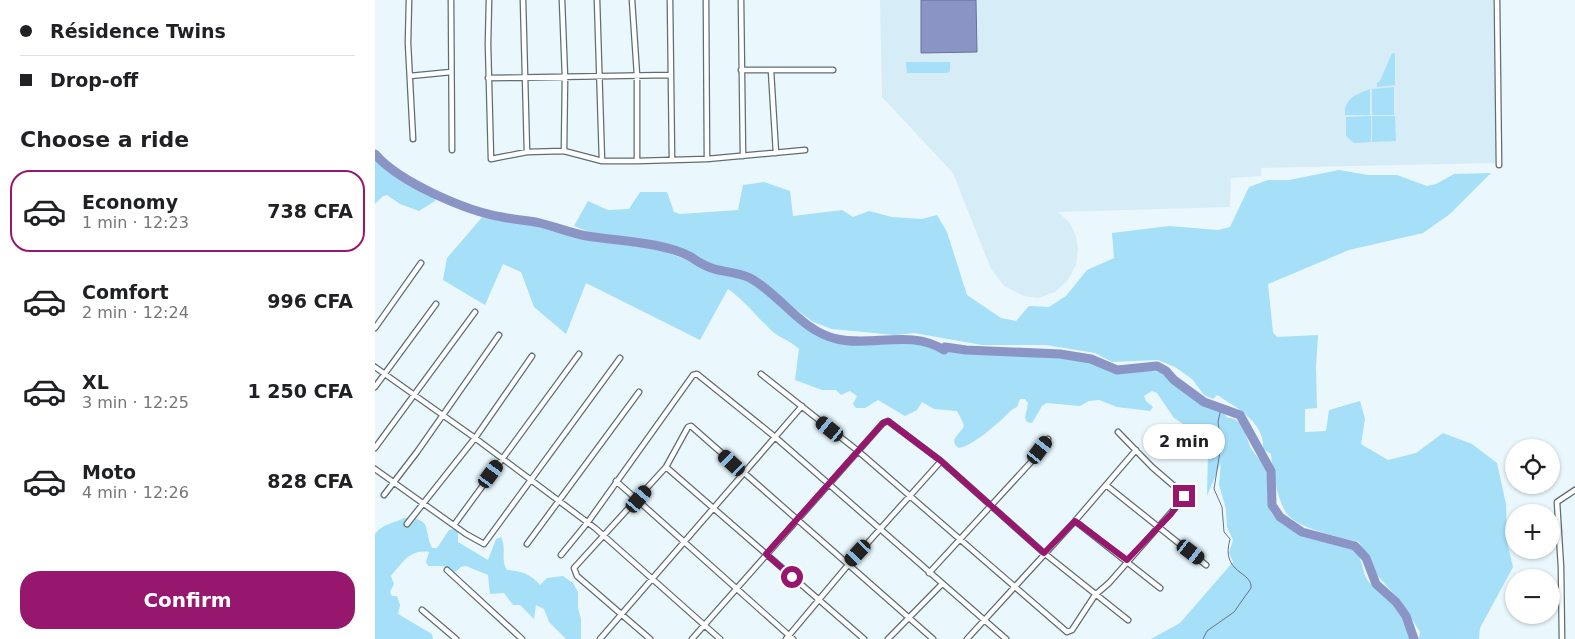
<!DOCTYPE html>
<meta charset="utf-8">
<style>
body{margin:0;font-family:"DejaVu Sans",sans-serif;background:#f2f2f2;color:#202124;height:100vh;display:flex;flex-direction:column;font-size:19px;white-space:nowrap}
*{box-sizing:border-box;margin:0}
p{font-size:16px;color:#757577}
.icon{flex:none;width:28px;height:28px;fill:none;stroke:currentColor;stroke-width:2;stroke-linecap:round;stroke-linejoin:round}
.map{position:relative;flex:1;overflow:hidden}
.sheet{display:flex;flex-direction:column;background:#fff;width:375px}
.sheet>*{flex:none}
.guide{display:grid;align-content:center;height:110px;padding:0 20px;background:#fff}
.controls{position:absolute;left:1130px;top:439px;display:grid;gap:10px}
.controls a{display:grid;place-items:center;width:55px;height:55px;border-radius:50%;background:#fff;box-shadow:0 1px 4px #0004;font-size:25px}
.end{position:absolute;width:22px;height:22px;margin:-11px;border:6px solid #97176e;background:#fff;box-shadow:0 0 0 2px #fff}
.from{border-radius:50%}
.bubble{position:absolute;height:35px;border-radius:18px;background:#fff;box-shadow:0 1px 4px #0004;font-size:16px;font-weight:700;line-height:35px;text-align:center}
.car{position:absolute;width:15px;height:30px;margin:-15px -8px;border-radius:6px;box-shadow:0 0 4px 1px #0007;background:linear-gradient(#222 24%,#8ab4d8 0 40%,#222 0 76%,#8ab4d8 0 86%,#222 0)}
.guide b{display:flex;align-items:center;gap:18px;height:48px;font-size:19px}
.guide b+b{border-top:1px solid #e0e0e0}
.guide i{width:12px;height:12px;background:#202124}
ul{padding:0;list-style:none}
li{display:flex;align-items:center;gap:15px;height:82px;margin:0 10px 8px;padding:0 10px;border:2px solid transparent;border-radius:20px}
li div{flex:1}
li b{display:block;font-size:19px}
li em{font-style:normal;font-weight:700}
li.on{border-color:#97176e}
li>.icon{width:45px;height:45px;stroke-width:1.5}
h2{padding:0 20px;font-size:22px;line-height:60px}
.cta{display:flex;gap:10px;margin-top:auto;padding:10px 20px}
.cta a{flex:1;height:58px;border-radius:20px;background:#97176e;color:#fff;font-size:20px;font-weight:700;line-height:58px;text-align:center}
main{display:flex;flex:1;min-height:0}
.map>svg:first-child{display:block}
.built{fill:#d6ecf6}
.green{fill:#a5dff8}
.water{fill:#8a95c5;stroke:#687193}
.lines{fill:none;stroke-linecap:round;stroke-linejoin:round}
.stream{stroke:#687193;stroke-width:1}
.river{stroke:#8a95c5;stroke-width:9}
.street-casing{stroke:#606d72;stroke-width:7}
.street{stroke:#fff;stroke-width:4.5}
.route{stroke:#97176e;stroke-width:6}
</style>
<main>
<section class="sheet">
<div class="guide">
<b><i class="from"></i>Résidence Twins</b>
<b><i></i>Drop-off</b>
</div>
<h2>Choose a ride</h2>
<ul>
<li class="on"><svg class="icon" aria-label="car" viewBox="0 0 24 24"><path d="M5 17H2v-5l4-1 3-4h7l3 4 3 1v5h-3M9 17h6M6 11h13"/><circle cx="7" cy="17" r="2"/><circle cx="17" cy="17" r="2"/></svg><div><b>Economy</b><p>1 min · 12:23</p></div><em>738 CFA</em></li>
<li><svg class="icon" aria-label="car" viewBox="0 0 24 24"><path d="M5 17H2v-5l4-1 3-4h7l3 4 3 1v5h-3M9 17h6M6 11h13"/><circle cx="7" cy="17" r="2"/><circle cx="17" cy="17" r="2"/></svg><div><b>Comfort</b><p>2 min · 12:24</p></div><em>996 CFA</em></li>
<li><svg class="icon" aria-label="car" viewBox="0 0 24 24"><path d="M5 17H2v-5l4-1 3-4h7l3 4 3 1v5h-3M9 17h6M6 11h13"/><circle cx="7" cy="17" r="2"/><circle cx="17" cy="17" r="2"/></svg><div><b>XL</b><p>3 min · 12:25</p></div><em>1 250 CFA</em></li>
<li><svg class="icon" aria-label="car" viewBox="0 0 24 24"><path d="M5 17H2v-5l4-1 3-4h7l3 4 3 1v5h-3M9 17h6M6 11h13"/><circle cx="7" cy="17" r="2"/><circle cx="17" cy="17" r="2"/></svg><div><b>Moto</b><p>4 min · 12:26</p></div><em>828 CFA</em></li>
</ul>
<div class="cta"><a>Confirm</a></div>
</section>
<div class="map">
<svg width="1200" height="639" viewBox="0 0 1200 639">
<rect width="100%" height="100%" fill="#eaf8fe"/>
<path class="built" d="M505 0H1118L1122 163 886 168V176L856 178 855 207 683 212 695 223 701 236 703 249 701 265 692 281 680 292 663 298 649 296 629 286 616 269 578 173 507 97Z"/>
<path class="green" d="M1017 53 1020 54V85L1002 87V83L1005 81Z
M531 62H575V71L572 73H532Z
M1019 87V115H997V89Z
M995 89V115H970C969 98 982 94 995 89Z
M996 116V142L979 143 971 136V117Z
M997 116H1020L1021 141 997 142Z
M0 160 12 171 61 198 60 201 44 211 25 204 12 195 8 196 0 204Z
M964 170 993 175H1022L1052 186 1061 184 1079 174 1116 173 1075 214 1048 233 974 250 893 284 898 332 902 337 943 335 941 367 942 408 930 409V432L951 431 954 410 985 401 990 419 986 444 1013 460 1041 453 1068 433 1097 444 1122 463 1131 504 1132 542 1138 567 1105 628 1104 639H1044L1045 632 1026 602 1001 574 984 542C965 537 924 529 912 514 903 502 897 469 896 454L888 449C890 422 862 408 842 395L838 399 829 395 817 379 800 367 783 360 737 362 720 353 671 345H607L539 333 520 335 457 329 438 322 380 279 284 245 219 234 199 226 213 201 233 210 254 209 265 192H292L299 212 305 214 363 210 368 185 389 182 415 191 418 216 467 210 478 217 494 211 517 217 547 219 562 215 572 232 592 295 626 318 641 321 654 306 674 307 691 296 712 270 739 258 737 233 794 226 843 230 855 227 874 187 893 180H914Z
M109 215 132 220 137 219 208 239 286 250 340 271 357 275 379 284 423 322 447 337 466 343 492 345 529 341 554 346 567 353 575 350 631 355 676 356 714 362 739 371 774 370 784 372 825 401 849 413 852 418C867 416 871 438 876 448 880 455 888 462 891 470 895 483 889 503 898 515 917 539 953 536 977 549 989 556 986 573 994 582 1000 590 1010 595 1017 602 1026 610 1032 628 1036 639H776L805 623 858 562 854 553 858 540 852 527 851 509 844 485 846 462 832 496 833 451 817 430 799 418 782 393 777 391 769 396 771 401 778 407 775 411 742 407 724 400 714 401 705 406 672 403 667 406 657 423 652 422 650 418 653 403 650 399H645L642 407C633 411 631 417 624 422 613 431 598 445 584 448L580 445 579 440C589 424 593 431 582 411L559 409 547 402 542 410 530 416 503 400 490 408H481L478 404 482 396 475 391 466 395 461 390H447L420 380 424 349C416 341 405 338 397 331 382 317 370 301 353 289L325 340 211 283 191 334 159 307 146 272 128 264 110 305 68 280 72 258Z
M29 518C58 518 48 528 57 548H62L74 530 79 529 83 532V542L113 560 121 539 126 537C132 547 125 560 132 570 145 571 156 574 165 585L172 578 188 576 198 583 203 592V608L206 619V639H191L174 622 169 609 161 605 159 619 145 605H138L129 593 115 594 113 575 91 566 86 567 79 573H75L68 566H53L51 562 54 552C35 549 28 562 16 576L19 584 15 592 17 596H22L25 605 23 614 57 634 58 639H0V534C8 523 18 524 29 518Z"/>
<path class="water" d="M546 0H601L602 52 546 53Z"/>
<g class="lines">
<path class="stream" d="M828 639 832 631 859 612 876 588C878 571 845 574 855 539L849 532 847 507 839 489 846 445 843 422 846 408"/>
<path class="river" d="M0 154C24 182 91 211 127 217 140 220 153 220 165 223 181 227 196 233 212 236 242 241 289 242 316 257 323 262 334 268 343 270 353 272 365 273 375 278 405 294 427 332 462 339 497 347 536 329 569 350L570 347 591 350 685 354 716 359 742 370 782 366 791 371 799 380 829 402 865 415 896 471 897 505 905 517 927 532 980 546 991 558 1001 584 1021 602 1031 616 1039 639"/>
<defs>
<path id="street" d="M34 0 33 43 38 139
M76 0 77 150
M114 0 113 44 116 159 152 152 189 151 190 77 187 0
M148 0 152 152
M222 0 227 161
M257 0 262 75V161
M295 0 297 159
M331 0 332 159
M366 0 368 156
M1122 0 1124 165
M366 70H458
M396 71 401 153
M35 76 76 72
M113 78 295 75
M189 151 227 161H262L332 159 430 150
M0 328 46 263
M0 367 100 438 220 528 345 639
M386 374 483 451 692 632 697 630 720 595 734 583 808 499 806 492 777 467 743 432
M0 387 61 304
M0 448 100 312
M291 467 489 639
M0 469 91 534 109 544 245 358
M241 481 418 639
M731 485 831 565
M9 495 42 452 124 335
M700 521 785 588
M32 524 100 438 157 356
M79 525 204 354
M152 544 264 392
M186 555 213 522 318 375 322 374 400 437 631 639
M72 570 147 639
M554 573 657 461 673 439
M47 610 81 639
M225 639 427 406
M275 639 202 576 199 568 291 467 313 427 316 426 558 639
M317 639 508 423 513 421 566 461 669 553 753 620
M411 639 473 565 566 461
M513 639 567 584
M592 639 700 521 761 450
M1187 639 1186 567 1182 502 1200 490"/>
</defs>
<use href="#street" class="street-casing"/>
<use href="#street" class="street"/>
</g>
<g class="lines">
<path class="route" d="M417 577 391 554 508 423 513 421 566 461 669 553 700 521 752 560 796 514 809 496"/>
</g>
</svg>
<div class="controls">
<a><svg class="icon" aria-label="locate" viewBox="0 0 24 24"><circle cx="12" cy="12" r="6"/><path d="M12 2v4M12 18v4M2 12h4M18 12h4"/></svg></a>
<a>+</a>
<a>−</a>
</div>
<i class="end from" style="left:417px;top:577px"></i>
<i class="end" style="left:809px;top:496px"></i>
<div class="bubble" style="left:768px;top:424px;width:82px">2 min</div>
<i class="car" style="left:455px;top:429px;rotate:309deg"></i>
<i class="car" style="left:665px;top:450px;rotate:37deg"></i>
<i class="car" style="left:357px;top:463px;rotate:313deg"></i>
<i class="car" style="left:116px;top:474px;rotate:36deg"></i>
<i class="car" style="left:264px;top:499px;rotate:40deg"></i>
<i class="car" style="left:816px;top:552px;rotate:127deg"></i>
<i class="car" style="left:483px;top:553px;rotate:223deg"></i>
</div>
</main>
